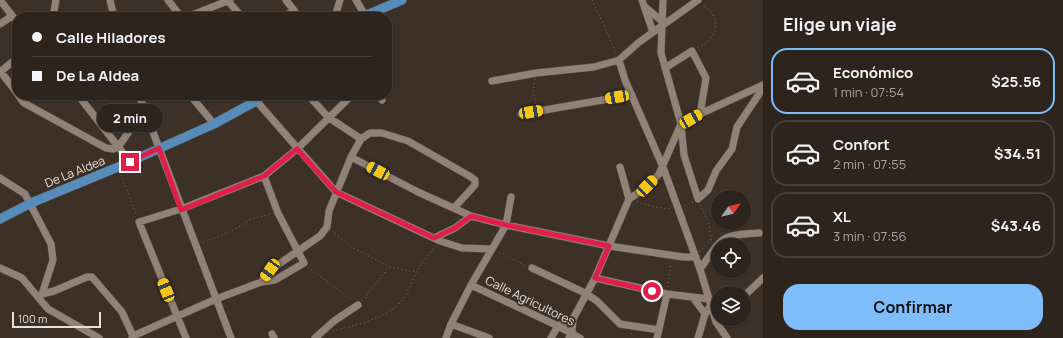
<!DOCTYPE html>
<html lang="es">
<meta charset="utf-8">
<style>
body{margin:0;font-family:Manrope,sans-serif;background:#39302a;color:#f1f3f6;height:100vh;display:flex;flex-direction:column;font-size:15px;white-space:nowrap}
*{box-sizing:border-box;margin:0}
p{font-size:13px;color:#a7a4a4}
.icon{flex:none;width:22px;height:22px;fill:none;stroke:currentColor;stroke-width:2;stroke-linecap:round;stroke-linejoin:round}
.map{position:relative;flex:1;overflow:hidden}
.sheet{display:flex;flex-direction:column;background:#2d241d;width:300px}
.sheet>*{flex:none}
.guide{position:absolute;left:12px;top:12px;width:380px;height:88px;border-radius:16px;box-shadow:0 1px 3px #0004,0 0 0 1px #48413b;display:grid;align-content:center;height:88px;padding:0 20px;background:#2d241d}
.needle{width:26px;rotate:56deg}
.buttons{position:absolute;left:711px;top:190px;display:grid;gap:8px}
.buttons a{display:grid;place-items:center;width:40px;height:40px;border-radius:50%;background:#2d241d;box-shadow:0 1px 3px #0004,0 0 0 1px #48413b;font-size:20px}
.scale{position:absolute;left:12px;bottom:10px;width:89px;box-sizing:border-box;padding-left:4px;border:2px solid #e7dfd9;border-top:0;font-size:11px;line-height:14px;white-space:nowrap;color:#e7dfd9;-webkit-text-stroke:3px #3c3027;paint-order:stroke}
.end{position:absolute;width:18px;height:18px;margin:-9px;border:5px solid #e11d48;background:#fff;box-shadow:0 0 0 2px #fff}
.from{border-radius:50%}
.bubble{position:absolute;height:28px;border-radius:14px;background:#2d241d;box-shadow:0 1px 3px #0004,0 0 0 1px #48413b;font-size:13px;font-weight:700;line-height:28px;text-align:center}
.car{position:absolute;width:12px;height:24px;margin:-12px -6px;border-radius:5px;box-shadow:0 0 3px 1px #0007;background:linear-gradient(#f5c518 24%,#345 0 40%,#f5c518 0 76%,#345 0 86%,#f5c518 0)}
.guide b{display:flex;align-items:center;gap:14px;height:38px;font-size:15px}
.guide b+b{border-top:1px solid #48413b}
.guide i{width:10px;height:10px;background:#f1f3f6}
ul{padding:0;list-style:none}
li{display:flex;align-items:center;gap:12px;height:66px;margin:0 8px 6px;padding:0 12px;border:2px solid #48413b;border-radius:16px}
li div{flex:1}
li b{display:block;font-size:15px}
li em{font-style:normal;font-weight:700}
li.selected{border-color:#7fbdfa}
li>.icon{width:36px;height:36px;stroke-width:1.5}
h2{padding:0 20px;font-size:18px;line-height:48px}
.primary-button{display:flex;gap:8px;margin-top:auto;padding:8px 20px}
.primary-button a{flex:1;height:46px;border-radius:16px;background:#7fbdfa;color:#111;font-size:16px;font-weight:700;line-height:46px;text-align:center}
main{display:flex;flex:1;min-height:0}
.map>svg:first-child{display:block}
.lines{fill:none;stroke-linecap:round;stroke-linejoin:round}
.minor-casing{stroke:#564c44;stroke-width:8}
.major-casing{stroke:#564c44;stroke-width:10}
.path{stroke:#766c64;stroke-width:1;stroke-dasharray:1 3;stroke-linecap:butt}
.minor{stroke:#918277;stroke-width:7}
.major{stroke:#578bb9;stroke-width:9}
.route{stroke:#e11d48;stroke-width:5}
.labels{text-anchor:middle;stroke-width:4;stroke-linejoin:round;paint-order:stroke}
.street-label{font-size:12px;fill:#e7dfd9;stroke:#3c3027}
</style>
<main>
<div class="map">
<svg width="763" height="338" viewBox="0 0 763 338">
<rect width="100%" height="100%" fill="#3c3027"/>
<g class="lines">
<defs>
<path id="minor" d="M0 0 17 22
M110 0 114 17
M168 0 181 17
M227 0 242 17
M286 0 299 17
M356 0 365 15
M642 0 653 32
M663 0 661 53 681 124 684 155 698 199 708 190 716 171 732 149 737 127 763 88
M645 7 663 22
M53 17 56 0
M187 17 230 0
M282 17 294 11
M335 17 340 0
M0 24 12 16
M619 60 625 80 663 167 700 269 716 322 727 338
M665 68 692 51 706 78 700 114
M0 71 17 93
M0 72 17 58
M492 81 536 73 594 67 619 60 638 43 698 0
M18 95 24 103 106 148 113 149 119 146
M78 95 130 162
M139 95 231 338
M190 95 214 124
M251 95 336 192 440 241 462 248 491 249
M308 95 328 117 361 139
M377 95 382 100
M521 114 632 95
M119 146 130 130 146 115
M351 157 418 192 471 216 506 225 609 246 683 257H696
M620 167 629 199
M0 178 25 194 51 244 53 260 42 294
M434 238 455 228 471 216
M0 268 22 278 48 309 99 338
M532 268 585 293 597 301 620 324 659 330
M700 269C723 237 719 235 759 233
M595 278 667 294 709 299
M261 282 270 270 320 236 327 227 329 211 351 157 361 139 370 133H382L408 141 471 177 475 180V185L454 208
M471 285 558 326 580 338
M744 296 763 278
M38 297 42 294 54 291 87 277H92L122 312 133 336
M694 299 705 314
M451 324 489 338
M272 334 274 338
M132 338 133 336 216 299 261 282 275 280 304 263 278 213 264 176
M186 338 139 222 181 209 264 176 297 149 350 97
M315 338 334 321 358 305
M446 338 451 324 471 285 506 225 511 197
M551 338 558 326 573 319
M569 338 572 333 573 319 595 278 629 199 647 187 659 174 681 124 700 114 763 85
M657 338 667 294
M698 338 705 314 711 305"/>
<path id="major" d="M362 17 402 0
M0 219 31 203 118 167 214 124 256 101 263 95"/>
</defs>
<use href="#minor" class="minor-casing"/>
<use href="#major" class="major-casing"/>
<path class="path" d="M592 0 617 54
M698 48C712 41 723 26 710 11 707 9 705 7 703 5
M535 79 533 91 536 105
M121 175 137 216
M637 202 654 207 671 209
M700 205 709 223 711 241
M685 206 693 202
M332 231 352 247 389 267 416 272
M203 243 234 230 251 219 271 214
M499 252 526 266
M700 252 710 240
M308 267 352 300
M668 287 671 263
M362 301 389 267
M333 331C352 326 382 319 397 306 407 297 411 283 417 271 422 262 429 254 436 246
M631 333 636 338"/>
<use href="#minor" class="minor"/>
<use href="#major" class="major"/>
</g>
<g class="lines">
<path class="route" d="M130 162 159 148 181 210 264 176 297 149 336 192 434 238 455 228 471 216 506 225 609 246 595 278 652 291"/>
</g>
<g class="labels">
<g class="street-label">
<text transform="translate(75 172) rotate(-22)" y="4">De La Aldea</text>
<text transform="translate(530 301) rotate(26)" y="4">Calle Agricultores</text>
</g>
</g>
</svg>
<div class="buttons">
<a><svg class="needle" viewBox="-14 -14 28 28"><path d="M0-13l5 13h-10z" fill="#e53935"/><path d="M0 13l5-13h-10z" fill="#a7a4a4"/></svg></a>
<a><svg class="icon" aria-label="locate" viewBox="0 0 24 24"><circle cx="12" cy="12" r="6"/><path d="M12 2v4M12 18v4M2 12h4M18 12h4"/></svg></a>
<a><svg class="icon" aria-label="layers" viewBox="0 0 24 24"><path d="M12 4l9 5-9 5-9-5zM3 14l9 5 9-5"/></svg></a>
</div>
<div class="scale">100 m</div>
<i class="end from" style="left:652px;top:291px"></i>
<i class="end" style="left:130px;top:162px"></i>
<div class="bubble" style="left:97px;top:104px;width:66px">2 min</div>
<i class="car" style="left:617px;top:97px;rotate:260deg"></i>
<i class="car" style="left:531px;top:112px;rotate:81deg"></i>
<i class="car" style="left:691px;top:119px;rotate:60deg"></i>
<i class="car" style="left:378px;top:171px;rotate:298deg"></i>
<i class="car" style="left:647px;top:186px;rotate:44deg"></i>
<i class="car" style="left:270px;top:270px;rotate:216deg"></i>
<i class="car" style="left:166px;top:290px;rotate:338deg"></i>
<div class="guide">
<b><i class="from"></i>Calle Hiladores</b>
<b><i></i>De La Aldea</b>
</div>
</div>
<section class="sheet">
<h2>Elige un viaje</h2>
<ul>
<li class="selected"><svg class="icon" aria-label="car" viewBox="0 0 24 24"><path d="M5 17H2v-5l4-1 3-4h7l3 4 3 1v5h-3M9 17h6M6 11h13"/><circle cx="7" cy="17" r="2"/><circle cx="17" cy="17" r="2"/></svg><div><b>Económico</b><p>1 min · 07:54</p></div><em>$25.56</em></li>
<li><svg class="icon" aria-label="car" viewBox="0 0 24 24"><path d="M5 17H2v-5l4-1 3-4h7l3 4 3 1v5h-3M9 17h6M6 11h13"/><circle cx="7" cy="17" r="2"/><circle cx="17" cy="17" r="2"/></svg><div><b>Confort</b><p>2 min · 07:55</p></div><em>$34.51</em></li>
<li><svg class="icon" aria-label="car" viewBox="0 0 24 24"><path d="M5 17H2v-5l4-1 3-4h7l3 4 3 1v5h-3M9 17h6M6 11h13"/><circle cx="7" cy="17" r="2"/><circle cx="17" cy="17" r="2"/></svg><div><b>XL</b><p>3 min · 07:56</p></div><em>$43.46</em></li>
</ul>
<div class="primary-button"><a>Confirmar</a></div>
</section>
</main>
